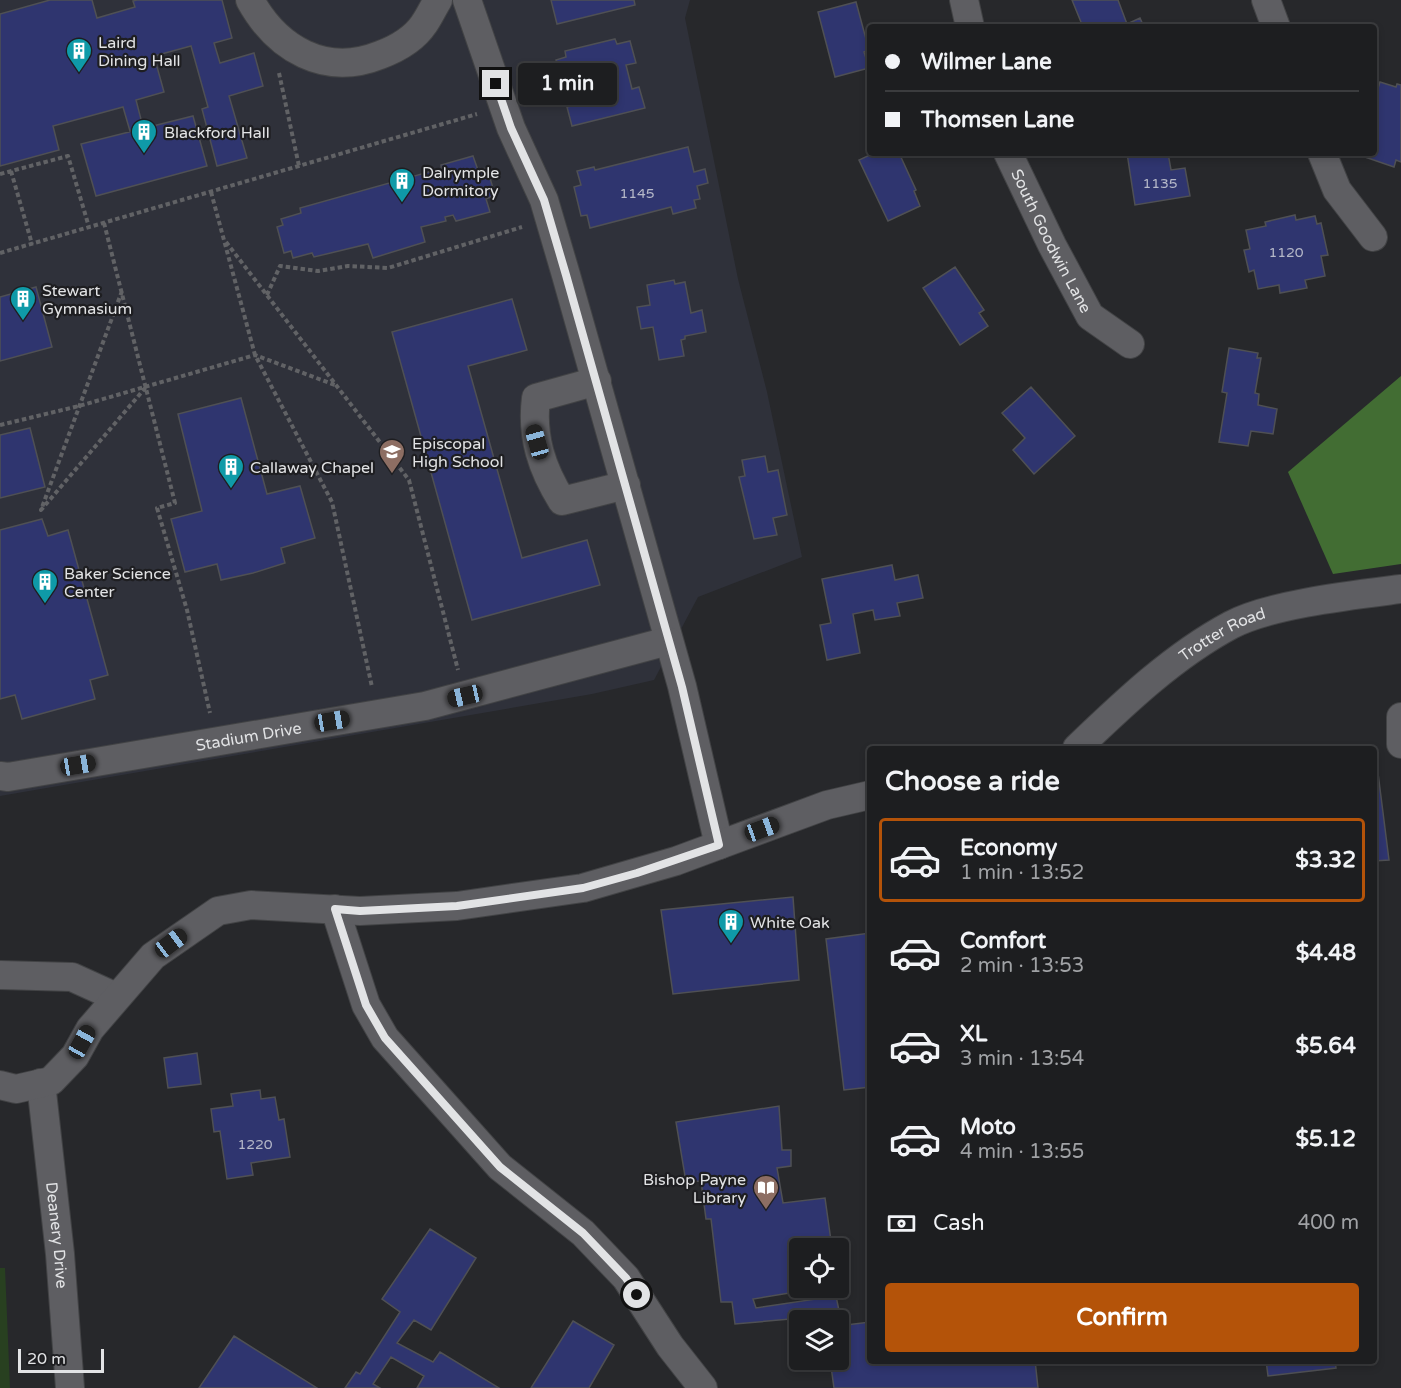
<!DOCTYPE html>
<meta charset="utf-8">
<style>
body{margin:0;font-family:"Varela Round",sans-serif;background:#2a2b2d;color:#f1f3f6;height:100vh;display:flex;flex-direction:column;font-size:22px;white-space:nowrap}
*{box-sizing:border-box;margin:0}
p{font-size:20px;color:#a0a2a5}
.icon{flex:none;width:33px;height:33px;fill:none;stroke:currentColor;stroke-width:2;stroke-linecap:round;stroke-linejoin:round}
.map{position:relative;flex:1;overflow:hidden}
.sheet{position:absolute;left:867px;top:746px;width:510px;height:618px;display:flex;flex-direction:column;background:#1d1e20;border-radius:6px;box-shadow:0 3px 9px #0003,0 0 0 2px #3b3c3e}
.sheet>*{flex:none}
.guide{position:absolute;left:867px;top:24px;width:510px;height:132px;border-radius:6px;box-shadow:0 3px 9px #0003,0 0 0 2px #3b3c3e;display:grid;align-content:center;height:132px;padding:0 18px;background:#1d1e20}
.fabs{position:absolute;left:789px;top:1238px;display:grid;gap:12px}
.fabs a{display:grid;place-items:center;width:60px;height:60px;border-radius:6px;background:#1d1e20;box-shadow:0 3px 9px #0003,0 0 0 2px #3b3c3e;font-size:30px}
.scale{position:absolute;left:18px;bottom:15px;width:86px;box-sizing:border-box;padding-left:6px;border:3px solid #e2e3e5;border-top:0;font-size:16px;line-height:21px;white-space:nowrap;color:#e2e3e5;-webkit-text-stroke:4px #1e1e21;paint-order:stroke}
.end{position:absolute;width:27px;height:27px;margin:-14px;border:8px solid #e2e3e5;background:#111;box-shadow:0 0 0 3px #111}
.from{border-radius:50%}
.bubble{position:absolute;height:42px;border-radius:6px;background:#1d1e20;box-shadow:0 3px 9px #0003,0 0 0 2px #3b3c3e;font-size:20px;font-weight:700;line-height:42px;text-align:center}
.car{position:absolute;width:18px;height:36px;margin:-18px -9px;border-radius:8px;box-shadow:0 0 4px 2px #0007;background:linear-gradient(#222 24%,#8ab4d8 0 40%,#222 0 76%,#8ab4d8 0 86%,#222 0)}
.guide b{display:flex;align-items:center;gap:21px;height:57px;font-size:22px}
.guide b+b{border-top:2px solid #3b3c3e}
.guide i{width:15px;height:15px;background:#f1f3f6}
ul{padding:0;list-style:none}
li{display:flex;align-items:center;gap:18px;height:84px;margin:0 12px 9px;padding:0 6px;border:3px solid transparent;border-radius:6px}
li div{flex:1}
li b{display:block;font-size:22px}
li em{font-style:normal;font-weight:700}
li.current{border-color:#b45309}
li>.icon{width:54px;height:54px;stroke-width:1.5}
h2{padding:0 18px;font-size:27px;line-height:72px}
.pay{display:flex;align-items:center;gap:15px;height:66px;padding:0 18px;font-size:22px}
.pay p{margin-inline-start:auto}
.cta{display:flex;gap:12px;margin-top:auto;padding:12px 18px}
.cta a{flex:1;height:69px;border-radius:6px;background:#b45309;color:#fff;font-size:24px;font-weight:700;line-height:69px;text-align:center}
.map>svg:first-child{display:block}
.built{fill:#2f313a}
.green{fill:#284020}
.forest{fill:#426d33}
.building{fill:#2f356f;stroke:#4f5054;stroke-width:1.5}
.lines{fill:none;stroke-linecap:round;stroke-linejoin:round}
.minor-casing{stroke:#424345;stroke-width:30}
.path{stroke:#616265;stroke-width:4;stroke-dasharray:4.5 3;stroke-linecap:butt}
.minor{stroke:#5e5e62;stroke-width:28}
.route{stroke:#e2e3e5;stroke-width:8}
.labels{text-anchor:middle;stroke-width:4.5;stroke-linejoin:round;paint-order:stroke}
.number-label{font-size:14px;fill:#b5b8c8}
.poi-label{font-size:16px;fill:#e2e3e5;stroke:#1e1e21;text-anchor:start}
.street-label{font-size:16px;fill:#e2e3e5;stroke:#1e1e21}
</style>
<div class="map">
<svg width="1401" height="1388" viewBox="0 0 1401 1388">
<rect width="100%" height="100%" fill="#27282b"/>
<path class="built" d="M0 0H690L685 18 738 279 767 392 802 557 698 597 654 680 592 694 0 796Z"/>
<path class="green" d="M0 1268H5L10 1388H0Z"/>
<path class="forest" d="M1401 376V564L1333 574 1288 472Z"/>
<path class="building" d="M50 0H92L97 18 135 7 133 1 137 0H222L232 38 214 43 220 63 254 53 263 86 229 96 247 158 217 166 202 109 208 107 191 46 154 56 164 92 136 100 143 127 130 131 123 107 53 126 59 150 0 166V14Z
M551 0H634L635 5 557 24Z
M1072 0H1118L1127 24 1140 18 1144 27H1083Z
M856 2 869 50 864 52 869 68 835 77 818 12Z
M615 39 617 44 630 41 636 63 626 65 632 89 639 87 645 108 572 126 567 107 580 104 578 100 586 98 580 76 561 80 556 60 566 57 565 51Z
M1380 82 1396 87 1397 84 1401 85V162L1396 160 1394 167 1362 156 1363 153H1374V101Z
M193 116 207 166 96 196 81 144Z
M688 147 694 172 705 169 708 183 697 186 700 199 694 200 696 208 673 214 671 207 590 228 587 215 581 216 574 187 581 185 577 171 594 167 595 170Z
M874 153H899L916 190 914 191 920 206 888 221 859 160Z
M1127 153H1168L1171 170 1185 168 1190 196 1135 205Z
M473 156 478 170 487 168 495 195 486 199 490 212 456 221 453 215 445 217 446 221 421 227 425 242 373 258 368 244 314 257 312 253 293 258 291 251 284 253 277 227 283 225 281 219 301 213 300 208 432 171 434 174 442 173 441 165Z
M1295 215 1296 220 1315 216 1317 224 1321 223 1328 255 1321 256 1325 276 1305 280 1307 288 1280 293 1279 285 1258 289 1254 270 1249 272 1244 250 1250 249 1246 230 1266 226 1265 222Z
M955 267 984 310 979 313 988 326 960 345 923 288Z
M674 280 675 284 685 282 691 313 702 310 706 332 685 336V339L681 340 684 356 659 360 653 327 641 329 637 307 650 305 647 285Z
M36 287 52 347 0 361V297Z
M512 299 527 350 468 366 522 558 587 540 600 585 472 620 392 332Z
M1229 348 1258 353 1257 358H1261L1255 393 1259 394 1258 405 1277 409 1273 434 1251 431 1248 446 1219 442 1227 393 1222 392Z
M1031 387 1075 436 1034 474 1013 450 1025 438 1002 413Z
M241 398 267 494 300 486 315 538 281 548 285 563 253 573 221 580 217 564 185 572 171 519 202 511 178 414Z
M30 428 45 487 0 498V435Z
M765 456 768 472 778 470 787 515 773 518 777 535 754 539 739 477 745 476 742 460Z
M42 519 48 536 68 530 108 675 90 680 95 699 22 719 15 695 0 699V530Z
M892 565 895 580 918 575 923 598 897 603 900 616 875 620 873 610 853 614 860 653 827 660 820 625 831 623 822 579Z
M1378 773 1389 860 1374 861V774Z
M793 897 799 980 673 994 661 910Z
M870 933V1087L844 1090 826 939Z
M197 1053 201 1084 168 1088 164 1058Z
M260 1090 261 1099 275 1097 279 1120 284 1119 290 1157 251 1163 253 1175 227 1179 220 1131 214 1132 211 1109 233 1106 231 1094Z
M779 1106 782 1150H791V1166L777 1168 783 1203 825 1198 832 1248H800V1287H826L753 1299 756 1308 836 1296 842 1325 838 1326V1320H824V1316L735 1324 732 1302H721L711 1219H706L701 1181 686 1182 676 1122Z
M430 1229 476 1258 431 1330 414 1320 397 1343 433 1362 440 1352 499 1388H417L424 1376 391 1357 373 1384 380 1388H345L356 1372 360 1374 400 1312 382 1299Z
M573 1321 614 1345 589 1388H531Z
M870 1322V1360H1035L1038 1388H834L830 1359H838V1326Z
M234 1336 317 1388H199Z
M1266 1360H1335L1336 1368 1268 1376Z"/>
<g class="lines">
<defs>
<g id="minor">
<path d="M250 0C277 49 325 77 380 55 396 49 414 39 424 24 429 17 433 8 438 0"/>
<path d="M467 0 511 128 544 200 566 275 682 686 719 845"/>
<path d="M964 0 970 27"/>
<path d="M1266 0 1276 27"/>
<path id="s1" d="M1008 153 1052 245 1090 316 1130 344"/>
<path d="M1322 153 1337 190 1373 237"/>
<path d="M597 381 536 398C531 437 542 469 562 501L626 485"/>
<path d="M1401 717V744"/>
<path id="s2" d="M1077 748C1124 703 1173 656 1231 625 1271 604 1354 595 1401 589"/>
<path id="s3" d="M0 776 8 777 425 706 668 641"/>
<path d="M335 909 366 1005 385 1038 500 1167 583 1233 626 1278 670 1346 703 1388"/>
<path d="M0 975 72 977 116 997"/>
<path id="s4" d="M41 1083 60 1254 70 1388"/>
<path d="M0 1085 16 1089 51 1081 75 1056 90 1029 153 956 218 911 251 905 360 911 457 906 583 888 676 861 827 805 870 795"/>
</g>
</defs>
<use href="#minor" class="minor-casing"/>
<path class="path" d="M279 73 299 166
M11 171 32 244
M0 174 68 156 89 227
M211 192 255 355 332 502 372 687
M104 223 175 503 157 508 187 610 210 713
M226 242 409 480 458 670
M0 253 477 114
M122 291 41 510 146 387
M267 295 280 266 318 271 348 266 388 268 522 227
M0 425 79 406 255 355 335 385"/>
<use href="#minor" class="minor"/>
</g>
<g class="lines">
<path class="route" d="M496 84 511 128 544 200 566 275 682 687 719 845 637 873 583 888 457 906 360 911 335 909 366 1005 385 1038 500 1167 583 1233 626 1278 637 1295"/>
</g>
<defs>
<symbol id="building-pin" viewBox="-11 -11 22 30"><path d="M0 17L-7.5 6A9.5 9.5 0 1 1 7.5 6Z" fill="#0f9aa8" stroke="#1e1e21"/><path d="M-4-6H4V6H1V3H-1V6H-4ZM-2.5-4.3h1.7v1.8h-1.7ZM.8-4.3h1.7v1.8H.8ZM-2.5-1h1.7V.8h-1.7ZM.8-1h1.7V.8H.8Z" fill="#fff"/></symbol>
<symbol id="school-pin" viewBox="-11 -11 22 30"><path d="M0 17L-7.5 6A9.5 9.5 0 1 1 7.5 6Z" fill="#8d6e63" stroke="#1e1e21"/><path d="M0-5L7-2L0 1L-7-2ZM-4 1L0 2.5L4 1V4Q0 6-4 4Z" fill="#fff"/></symbol>
<symbol id="library-pin" viewBox="-11 -11 22 30"><path d="M0 17L-7.5 6A9.5 9.5 0 1 1 7.5 6Z" fill="#8d6e63" stroke="#1e1e21"/><path d="M-6-4Q-3-5.5-.7-3.5V5Q-3 3-6 4ZM6-4Q3-5.5 .7-3.5V5Q3 3 6 4Z" fill="#fff"/></symbol>
</defs>
<g fill-rule="evenodd">
<use href="#building-pin" x="64" y="36" width="30" height="40"/>
<use href="#building-pin" x="129" y="117" width="30" height="40"/>
<use href="#building-pin" x="387" y="166" width="30" height="40"/>
<use href="#building-pin" x="8" y="284" width="30" height="40"/>
<use href="#school-pin" x="377" y="437" width="30" height="40"/>
<use href="#building-pin" x="216" y="452" width="30" height="40"/>
<use href="#building-pin" x="30" y="567" width="30" height="40"/>
<use href="#building-pin" x="716" y="907" width="30" height="40"/>
<use href="#library-pin" x="751" y="1173" width="30" height="40"/>
</g>
<g class="labels">
<g class="number-label">
<text x="1160" y="188">1135</text>
<text x="637" y="198">1145</text>
<text x="1286" y="257">1120</text>
<text x="255" y="1149">1220</text>
</g>
<g class="poi-label">
<text x="98" y="48">Laird<tspan x="98" dy="18">Dining Hall</tspan></text>
<text x="164" y="138">Blackford Hall</text>
<text x="422" y="178">Dalrymple<tspan x="422" dy="18">Dormitory</tspan></text>
<text x="42" y="296">Stewart<tspan x="42" dy="18">Gymnasium</tspan></text>
<text x="412" y="449">Episcopal<tspan x="412" dy="18">High School</tspan></text>
<text x="250" y="473">Callaway Chapel</text>
<text x="64" y="579">Baker Science<tspan x="64" dy="18">Center</tspan></text>
<text x="750" y="928">White Oak</text>
<text x="746" y="1185" text-anchor="end">Bishop Payne<tspan x="746" dy="18">Library</tspan></text>
</g>
<g class="street-label">
<text dy="6" stroke="none"><textPath href="#s1" startOffset="98">South Goodwin Lane</textPath></text>
<text dy="6" stroke="none"><textPath href="#s2" startOffset="186">Trotter Road</textPath></text>
<text dy="6" stroke="none"><textPath href="#s3" startOffset="252">Stadium Drive</textPath></text>
<text dy="6" stroke="none"><textPath href="#s4" startOffset="153">Deanery Drive</textPath></text>
</g>
</g>
</svg>
<div class="fabs">
<a><svg class="icon" aria-label="locate" viewBox="0 0 24 24"><circle cx="12" cy="12" r="6"/><path d="M12 2v4M12 18v4M2 12h4M18 12h4"/></svg></a>
<a><svg class="icon" aria-label="layers" viewBox="0 0 24 24"><path d="M12 4l9 5-9 5-9-5zM3 14l9 5 9-5"/></svg></a>
</div>
<div class="scale">20 m</div>
<i class="end from" style="left:637px;top:1295px"></i>
<i class="end" style="left:496px;top:84px"></i>
<div class="bubble" style="left:518px;top:63px;width:99px">1 min</div>
<i class="car" style="left:537px;top:442px;rotate:344deg"></i>
<i class="car" style="left:465px;top:696px;rotate:257deg"></i>
<i class="car" style="left:332px;top:721px;rotate:80deg"></i>
<i class="car" style="left:78px;top:765px;rotate:80deg"></i>
<i class="car" style="left:762px;top:829px;rotate:70deg"></i>
<i class="car" style="left:171px;top:943px;rotate:53deg"></i>
<i class="car" style="left:82px;top:1042px;rotate:29deg"></i>
<div class="guide">
<b><i class="from"></i>Wilmer Lane</b>
<b><i></i>Thomsen Lane</b>
</div>
<section class="sheet">
<h2>Choose a ride</h2>
<ul>
<li class="current"><svg class="icon" aria-label="car" viewBox="0 0 24 24"><path d="M5 17H2v-5l4-1 3-4h7l3 4 3 1v5h-3M9 17h6M6 11h13"/><circle cx="7" cy="17" r="2"/><circle cx="17" cy="17" r="2"/></svg><div><b>Economy</b><p>1 min · 13:52</p></div><em>$3.32</em></li>
<li><svg class="icon" aria-label="car" viewBox="0 0 24 24"><path d="M5 17H2v-5l4-1 3-4h7l3 4 3 1v5h-3M9 17h6M6 11h13"/><circle cx="7" cy="17" r="2"/><circle cx="17" cy="17" r="2"/></svg><div><b>Comfort</b><p>2 min · 13:53</p></div><em>$4.48</em></li>
<li><svg class="icon" aria-label="car" viewBox="0 0 24 24"><path d="M5 17H2v-5l4-1 3-4h7l3 4 3 1v5h-3M9 17h6M6 11h13"/><circle cx="7" cy="17" r="2"/><circle cx="17" cy="17" r="2"/></svg><div><b>XL</b><p>3 min · 13:54</p></div><em>$5.64</em></li>
<li><svg class="icon" aria-label="car" viewBox="0 0 24 24"><path d="M5 17H2v-5l4-1 3-4h7l3 4 3 1v5h-3M9 17h6M6 11h13"/><circle cx="7" cy="17" r="2"/><circle cx="17" cy="17" r="2"/></svg><div><b>Moto</b><p>4 min · 13:55</p></div><em>$5.12</em></li>
</ul>
<div class="pay"><svg class="icon" aria-label="cash" viewBox="0 0 24 24"><path d="M3 7h18v10H3z"/><circle cx="12" cy="12" r="2"/></svg>Cash<p>400 m</p></div>
<div class="cta"><a>Confirm</a></div>
</section>
</div>
